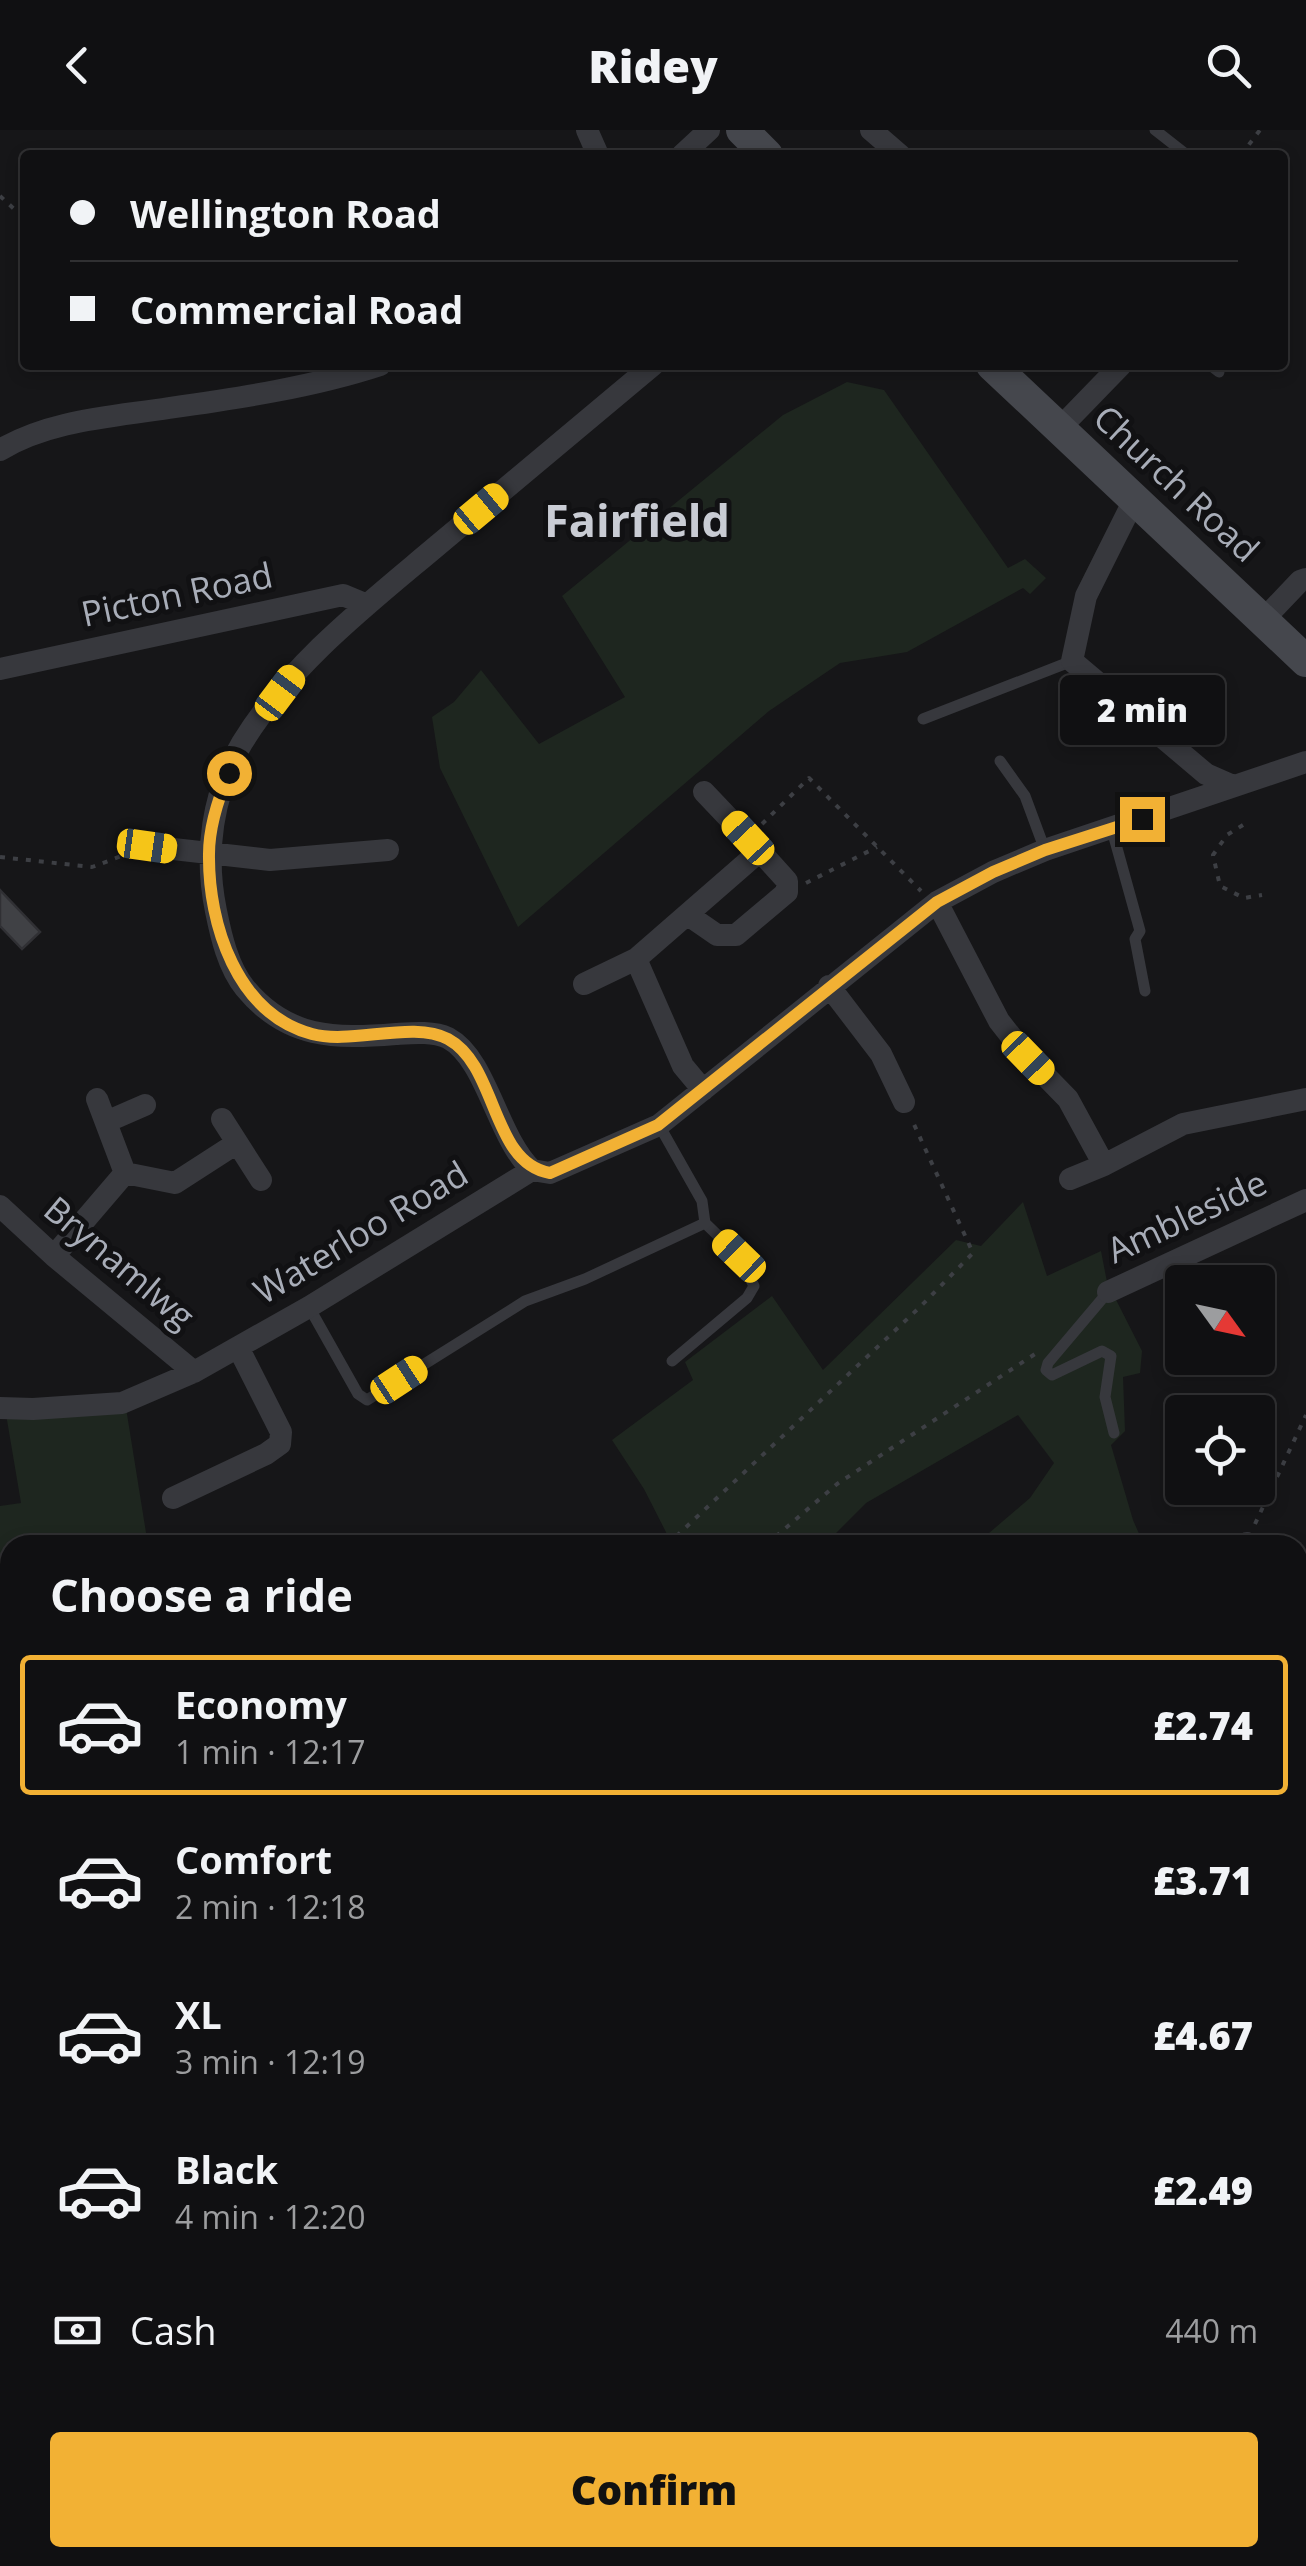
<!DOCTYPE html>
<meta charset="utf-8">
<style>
body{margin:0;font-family:"Open Sans",sans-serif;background:#19191b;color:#f1f3f6;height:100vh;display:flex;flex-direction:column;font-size:38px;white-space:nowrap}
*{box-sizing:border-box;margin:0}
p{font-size:32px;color:#9c9d9f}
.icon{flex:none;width:55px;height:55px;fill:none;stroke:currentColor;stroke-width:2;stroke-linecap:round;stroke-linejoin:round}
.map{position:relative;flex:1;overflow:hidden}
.panel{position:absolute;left:0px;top:1405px;width:1308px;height:1032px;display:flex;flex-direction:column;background:#101012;border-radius:30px 30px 0 0;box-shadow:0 5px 15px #0003,0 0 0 2px #303032}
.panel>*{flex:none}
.hud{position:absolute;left:20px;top:20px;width:1268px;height:220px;border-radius:10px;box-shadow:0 5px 15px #0003,0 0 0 2px #303032;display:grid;align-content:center;height:220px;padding:0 50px;background:#101012}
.needle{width:65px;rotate:123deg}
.fabs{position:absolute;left:1165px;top:1135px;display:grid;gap:20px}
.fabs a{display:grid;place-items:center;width:110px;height:110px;border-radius:10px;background:#101012;box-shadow:0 5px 15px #0003,0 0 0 2px #303032;font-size:50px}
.end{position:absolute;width:45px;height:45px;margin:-22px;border:12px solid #f2b134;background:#111;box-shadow:0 0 0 5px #111}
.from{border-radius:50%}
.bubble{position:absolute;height:70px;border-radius:10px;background:#101012;box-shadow:0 5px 15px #0003,0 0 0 2px #303032;font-size:32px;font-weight:800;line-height:70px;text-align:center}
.car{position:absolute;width:30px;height:60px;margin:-30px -15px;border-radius:12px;box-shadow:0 0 8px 2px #0007;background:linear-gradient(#f5c518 24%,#345 0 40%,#f5c518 0 76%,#345 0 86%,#f5c518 0)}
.hud b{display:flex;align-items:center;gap:35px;height:95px;font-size:38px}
.hud b+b{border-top:2px solid #303032}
.hud i{width:25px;height:25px;background:#f1f3f6}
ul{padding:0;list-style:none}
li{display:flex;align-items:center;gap:30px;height:140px;margin:0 20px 15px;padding:0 30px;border:5px solid transparent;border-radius:10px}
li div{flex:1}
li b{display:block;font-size:38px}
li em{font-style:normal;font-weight:800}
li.on{border-color:#f2b134}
li>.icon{width:90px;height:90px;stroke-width:1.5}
h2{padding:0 50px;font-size:45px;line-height:120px}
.pay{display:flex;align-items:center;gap:25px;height:110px;padding:0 50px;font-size:38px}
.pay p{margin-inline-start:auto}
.primary-button{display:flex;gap:20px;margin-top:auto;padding:20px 50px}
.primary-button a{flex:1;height:115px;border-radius:10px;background:#f2b134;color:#111;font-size:40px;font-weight:800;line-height:115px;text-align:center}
header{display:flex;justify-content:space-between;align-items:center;height:130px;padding:0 50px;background:#101012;font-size:45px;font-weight:800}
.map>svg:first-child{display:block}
.green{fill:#1e261f}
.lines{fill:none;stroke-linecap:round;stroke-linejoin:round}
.stream{stroke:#2c353c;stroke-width:6}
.building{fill:#404145;stroke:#303034;stroke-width:2.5}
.path{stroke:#3d3f44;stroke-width:4;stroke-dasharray:5 8;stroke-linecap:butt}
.service{stroke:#37383d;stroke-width:11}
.minor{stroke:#37383d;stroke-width:22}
.secondary{stroke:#45474d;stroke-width:32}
.route{stroke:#f2b134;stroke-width:12}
.labels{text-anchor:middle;stroke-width:10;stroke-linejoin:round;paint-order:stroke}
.street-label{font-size:35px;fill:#a8adb8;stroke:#111113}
.district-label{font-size:45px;font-weight:bold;fill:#c9ccd4;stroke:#111113}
</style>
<header><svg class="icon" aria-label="back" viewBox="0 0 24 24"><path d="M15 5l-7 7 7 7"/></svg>Ridey<svg class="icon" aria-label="search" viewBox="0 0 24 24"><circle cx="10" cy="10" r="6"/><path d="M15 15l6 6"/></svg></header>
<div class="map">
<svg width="1306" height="2436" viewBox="0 0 1306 2436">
<rect width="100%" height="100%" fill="#161618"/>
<path class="green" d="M847 252 884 260 1008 438 1025 429 1046 448 1030 464 1023 458 907 522 840 533 769 581 518 797 440 638 432 587 454 572 481 540 539 614 625 567 562 466 783 285Z
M1023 1072 1047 1146 1101 1121 1107 1152 1142 1221 1140 1243 1123 1247 1125 1301 1111 1315 1133 1390 1144 1415H975L1030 1368 1054 1333 1018 1285 866 1373 824 1415H660L668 1406 644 1359 612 1310 693 1250 685 1232 772 1166 823 1240 956 1110 981 1116Z
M126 1278 148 1415H10V1609L0 1606V1376L21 1373 6 1284Z
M10 2123V2336L0 2349V2133Z"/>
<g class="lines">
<path class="stream" d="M1298 1456 1306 1454
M0 2290 10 2278"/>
</g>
<path class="building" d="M0 760 40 802 22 819 0 796Z"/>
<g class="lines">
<path class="path" d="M1241 25 1260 0
M0 66 25 89
M762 694 809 648 921 761
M1243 695 1227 705 1213 725 1220 756 1244 768 1262 765
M0 727 92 737 127 724
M806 753 877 717
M1255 1394 1306 1285
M667 1415 921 1176 973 1123 912 990
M766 1415 837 1354 1035 1224
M0 1944 10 1964"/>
<path class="service" d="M1155 0 1187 25
M1210 235 1219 242
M923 589 1072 531
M1000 631 1025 666 1045 720
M1112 700 1140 801 1135 809 1145 861
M1108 1162 1048 1233 1046 1240 1052 1245 1102 1221 1111 1226 1105 1267 1114 1303
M309 1177 358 1264 367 1270 525 1171 585 1149 705 1093 702 1071 659 995
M672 1231 747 1168 754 1156 739 1126 705 1093"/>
<path class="minor" d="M587 0 598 25
M871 0 900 25
M682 25 709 0
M1059 299 1121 235
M0 320C50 290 112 287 169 278 239 268 313 257 380 235
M1134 370 1086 466 1072 531 1206 644 1231 655
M1263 490 1300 451 1306 449
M0 539 343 465 367 475
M147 716 270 730 388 720
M937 772 999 891 1028 928 1068 969 1104 1035
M688 785 717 805H736L787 762V751L760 721
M584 854 636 829
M829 856 881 924 904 972
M703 960 683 936 636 829 760 721 704 662
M97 969 125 1043
M222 989 261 1050
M106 992 145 975
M532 1040C497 1007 487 929 448 908 433 901 412 903 396 904 335 909 287 909 245 858 228 837 221 806 216 781 204 723 212 664 242 613 291 533 368 474 438 415 510 355 582 295 653 235
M125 1043 175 1053 237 1013
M1070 1049 1104 1035 1183 994 1306 969
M0 1076 54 1126 194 1242
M54 1126 125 1043
M1108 1162 1306 1070
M0 1278 33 1279 122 1273 194 1242 309 1177 532 1040 550 1043 659 995 937 772 993 742 1045 720 1306 632
M173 1368 266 1324 280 1314 281 1302 238 1217
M1246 1415 1247 1413
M1298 1600 1306 1597
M0 1714 10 1717
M1298 1717H1306
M0 1821 10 1819
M0 1907H10
M0 2108 10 2098
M1298 2245 1306 2259
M0 2360 10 2347
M251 2428 253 2436
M644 2428V2436
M764 2428V2436
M460 2436V2428"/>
<path class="secondary" d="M742 0 767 25
M992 235 1306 531"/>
</g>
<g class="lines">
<path class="route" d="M229 643C218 669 209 696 209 724 208 794 237 884 312 904 352 915 413 890 448 909 498 936 491 1033 550 1043L658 995 937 772 993 742 1045 720 1142 689"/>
</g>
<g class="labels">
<g class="street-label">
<text transform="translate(1176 354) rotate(43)" y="12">Church Road</text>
<text transform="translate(177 465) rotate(-12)" y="12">Picton Road</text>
<text transform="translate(1187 1087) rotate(-25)" y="12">Ambleside</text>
<text transform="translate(361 1103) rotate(-31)" y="12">Waterloo Road</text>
<text transform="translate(119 1133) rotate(40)" y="12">Brynamlwg</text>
</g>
<g class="district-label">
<text x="637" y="407">Fairfield</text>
</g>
</g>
</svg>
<div class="fabs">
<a><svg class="needle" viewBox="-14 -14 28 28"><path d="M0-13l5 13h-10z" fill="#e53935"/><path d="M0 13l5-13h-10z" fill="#9c9d9f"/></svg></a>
<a><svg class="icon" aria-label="locate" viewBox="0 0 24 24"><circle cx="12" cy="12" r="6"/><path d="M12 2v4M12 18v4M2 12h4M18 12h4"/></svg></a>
</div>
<i class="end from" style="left:229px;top:643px"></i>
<i class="end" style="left:1142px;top:689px"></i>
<div class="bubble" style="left:1060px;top:545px;width:165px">2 min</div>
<i class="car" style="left:481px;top:379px;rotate:50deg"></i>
<i class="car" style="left:280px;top:563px;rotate:37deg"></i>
<i class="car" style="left:748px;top:708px;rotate:317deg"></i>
<i class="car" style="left:147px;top:716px;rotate:98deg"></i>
<i class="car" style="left:1028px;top:928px;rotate:136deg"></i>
<i class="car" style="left:739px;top:1126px;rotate:314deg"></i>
<i class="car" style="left:399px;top:1250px;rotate:57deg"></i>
<div class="hud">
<b><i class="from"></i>Wellington Road</b>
<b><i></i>Commercial Road</b>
</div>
<section class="panel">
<h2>Choose a ride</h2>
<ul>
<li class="on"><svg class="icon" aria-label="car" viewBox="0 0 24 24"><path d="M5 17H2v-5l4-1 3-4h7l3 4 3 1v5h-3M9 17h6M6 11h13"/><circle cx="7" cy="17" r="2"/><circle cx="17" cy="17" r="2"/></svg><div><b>Economy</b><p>1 min · 12:17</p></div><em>£2.74</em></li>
<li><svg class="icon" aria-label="car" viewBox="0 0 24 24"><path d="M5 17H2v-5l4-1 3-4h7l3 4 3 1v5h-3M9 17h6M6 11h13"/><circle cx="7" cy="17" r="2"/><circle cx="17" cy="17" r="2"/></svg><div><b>Comfort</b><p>2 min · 12:18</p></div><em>£3.71</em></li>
<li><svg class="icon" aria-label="car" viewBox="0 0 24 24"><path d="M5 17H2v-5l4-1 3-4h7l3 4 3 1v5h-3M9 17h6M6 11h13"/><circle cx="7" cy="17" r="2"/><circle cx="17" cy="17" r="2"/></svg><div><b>XL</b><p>3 min · 12:19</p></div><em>£4.67</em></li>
<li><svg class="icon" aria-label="car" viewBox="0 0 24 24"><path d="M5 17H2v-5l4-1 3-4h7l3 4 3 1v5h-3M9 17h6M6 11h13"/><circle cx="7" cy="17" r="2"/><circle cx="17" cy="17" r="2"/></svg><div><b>Black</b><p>4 min · 12:20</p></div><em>£2.49</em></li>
</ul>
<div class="pay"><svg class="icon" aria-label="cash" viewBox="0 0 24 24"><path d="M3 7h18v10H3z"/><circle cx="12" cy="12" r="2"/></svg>Cash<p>440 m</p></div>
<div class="primary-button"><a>Confirm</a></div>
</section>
</div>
